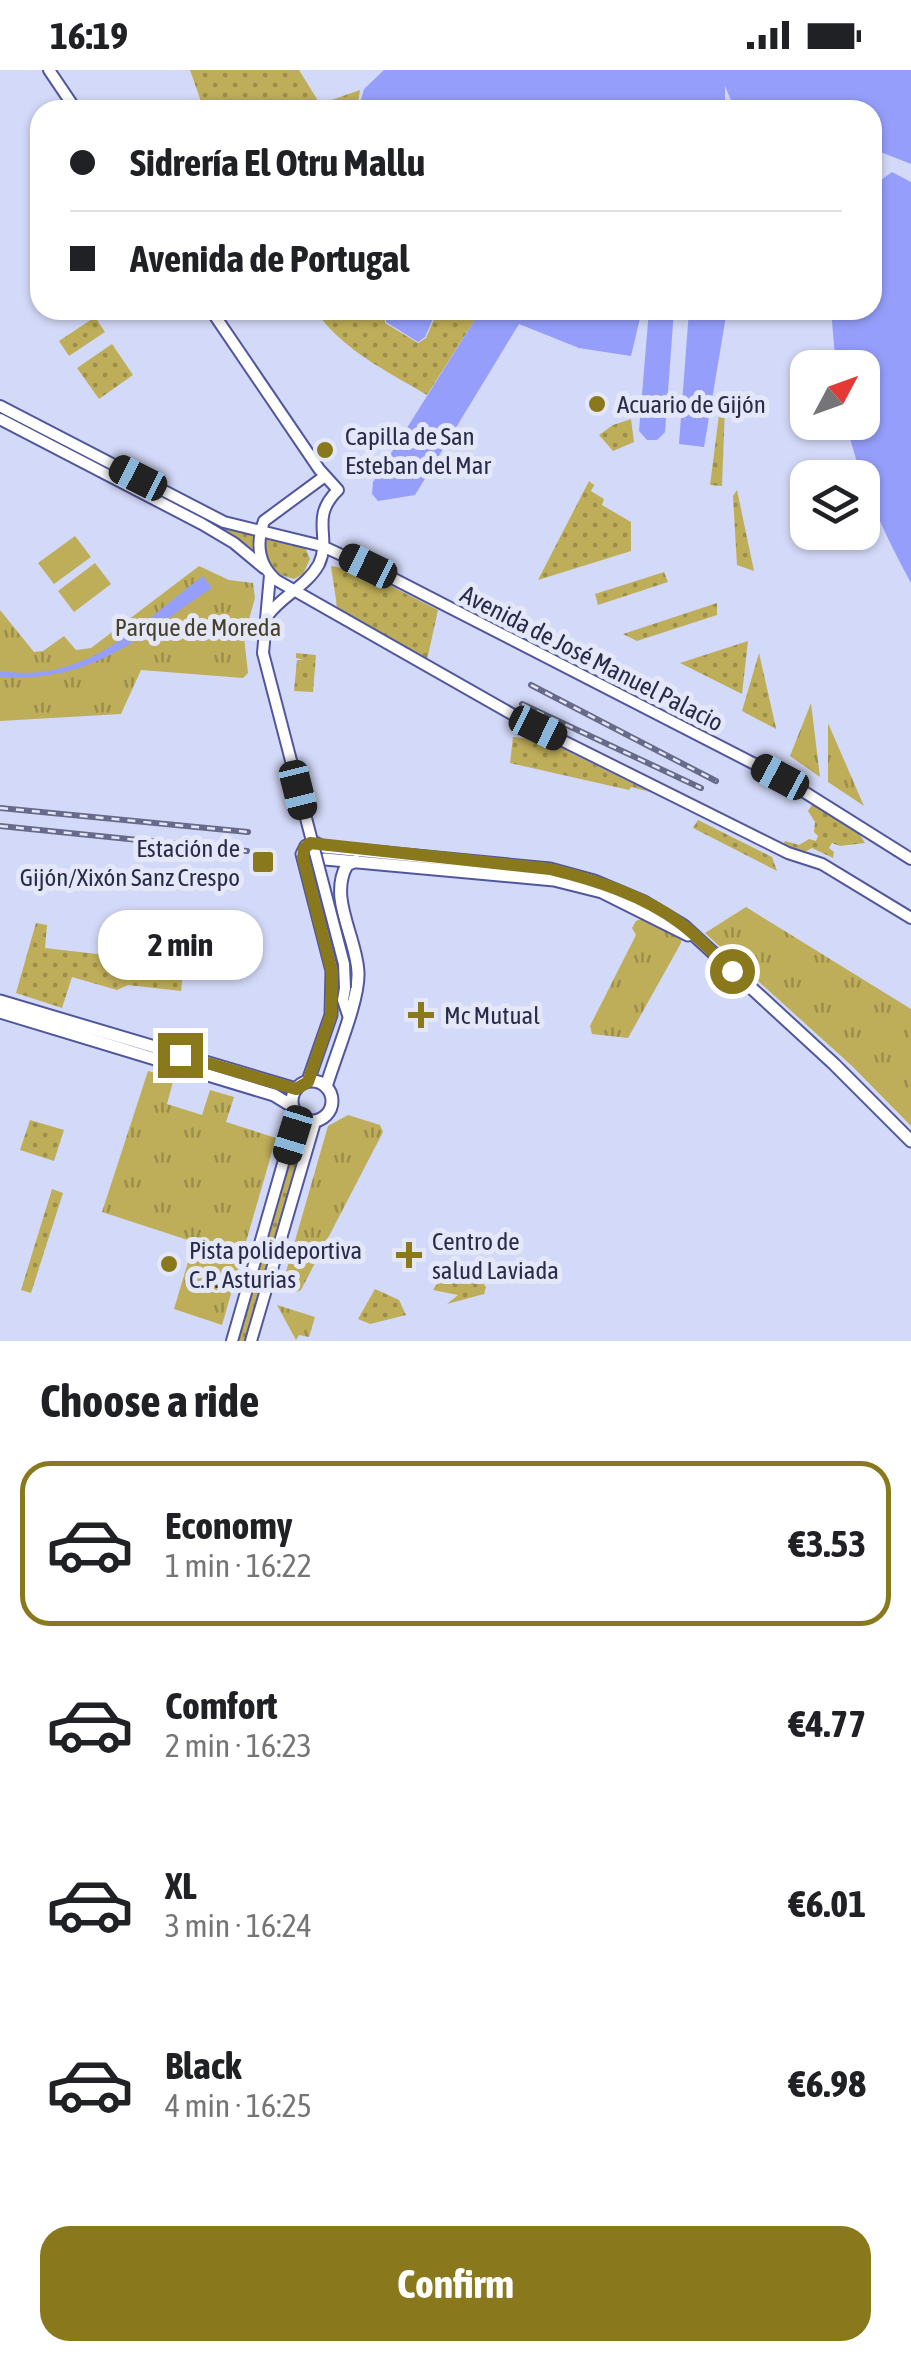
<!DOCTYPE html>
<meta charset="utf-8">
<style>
body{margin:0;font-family:"Asap Condensed",sans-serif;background:#f6f6f6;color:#202124;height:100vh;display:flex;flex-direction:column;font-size:38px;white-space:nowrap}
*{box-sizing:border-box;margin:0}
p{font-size:32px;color:#757577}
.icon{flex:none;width:55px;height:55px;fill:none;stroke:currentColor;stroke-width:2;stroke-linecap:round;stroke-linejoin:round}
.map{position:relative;height:1271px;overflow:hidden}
.side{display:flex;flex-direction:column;background:#fff;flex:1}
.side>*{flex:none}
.hud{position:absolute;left:30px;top:30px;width:852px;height:220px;border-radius:30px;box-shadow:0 2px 8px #0004;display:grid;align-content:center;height:220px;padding:0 40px;background:#fff}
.needle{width:65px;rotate:49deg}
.tools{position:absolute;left:790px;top:280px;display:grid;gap:20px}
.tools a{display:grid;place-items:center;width:90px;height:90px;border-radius:20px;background:#fff;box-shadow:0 2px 8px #0004;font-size:50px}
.end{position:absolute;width:45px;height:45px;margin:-22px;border:12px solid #89781c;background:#fff;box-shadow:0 0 0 5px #fff}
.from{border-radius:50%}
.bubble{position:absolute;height:70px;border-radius:30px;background:#fff;box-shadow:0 2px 8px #0004;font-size:32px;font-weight:700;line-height:70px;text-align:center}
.car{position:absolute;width:30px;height:60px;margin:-30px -15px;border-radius:12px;box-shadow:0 0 8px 2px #0007;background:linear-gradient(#222 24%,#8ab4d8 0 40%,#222 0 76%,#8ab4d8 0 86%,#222 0)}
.hud b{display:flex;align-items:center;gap:35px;height:95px;font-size:38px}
.hud b+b{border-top:2px solid #e0e0e0}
.hud i{width:25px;height:25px;background:#202124}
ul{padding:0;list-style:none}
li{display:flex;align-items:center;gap:30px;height:165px;margin:0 20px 15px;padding:0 20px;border:5px solid transparent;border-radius:30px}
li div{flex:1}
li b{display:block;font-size:38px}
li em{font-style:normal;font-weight:700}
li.selected{border-color:#89781c}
li>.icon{width:90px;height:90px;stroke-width:1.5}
h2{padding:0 40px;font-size:45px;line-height:120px}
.cta{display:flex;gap:20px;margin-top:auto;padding:20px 40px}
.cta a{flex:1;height:115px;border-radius:30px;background:#89781c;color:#fff;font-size:40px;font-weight:700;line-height:115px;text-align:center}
.status{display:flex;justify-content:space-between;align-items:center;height:70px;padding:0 50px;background:#fff;direction:ltr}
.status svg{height:28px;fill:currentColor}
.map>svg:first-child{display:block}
.grass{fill:url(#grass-dots)}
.park{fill:url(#park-tufts)}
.pitch{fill:#bfae59}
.water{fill:#959efb}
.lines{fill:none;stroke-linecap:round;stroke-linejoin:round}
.secondary-casing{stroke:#51579c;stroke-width:14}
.primary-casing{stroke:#51579c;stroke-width:15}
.secondary{stroke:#fff;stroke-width:10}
.primary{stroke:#fff;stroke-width:11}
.rail-casing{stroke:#676b89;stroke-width:6}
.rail{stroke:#e4e7f7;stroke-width:2.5;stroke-dasharray:8;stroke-linecap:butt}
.secondary-bridge-casing{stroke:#51579c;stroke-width:14;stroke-linecap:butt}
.secondary-bridge{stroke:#fff;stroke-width:10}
.route{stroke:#89781c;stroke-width:12}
.poi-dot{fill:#89781c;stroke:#e4e7f7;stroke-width:4}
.labels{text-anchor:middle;stroke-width:10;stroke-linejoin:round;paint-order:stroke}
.poi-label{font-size:25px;fill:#282b49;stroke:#e4e7f7;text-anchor:start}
.park-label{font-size:25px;fill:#464128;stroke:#e4e7f7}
.street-label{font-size:25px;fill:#282b49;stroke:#e4e7f7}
</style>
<div class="status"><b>16:19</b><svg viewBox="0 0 49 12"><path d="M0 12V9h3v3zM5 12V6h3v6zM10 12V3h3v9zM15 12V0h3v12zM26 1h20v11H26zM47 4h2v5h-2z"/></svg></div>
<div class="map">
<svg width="911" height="1271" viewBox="0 0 911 1271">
<defs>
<pattern id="grass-dots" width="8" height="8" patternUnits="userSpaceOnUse" patternTransform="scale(2.5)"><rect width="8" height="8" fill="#bfae59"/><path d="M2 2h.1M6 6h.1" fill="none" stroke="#9b8e4c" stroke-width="1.8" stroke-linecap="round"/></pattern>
<pattern id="park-tufts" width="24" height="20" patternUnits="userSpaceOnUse" patternTransform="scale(2.5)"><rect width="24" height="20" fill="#bfae59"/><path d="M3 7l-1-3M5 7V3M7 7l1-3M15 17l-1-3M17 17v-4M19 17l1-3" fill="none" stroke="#9b8e4c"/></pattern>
</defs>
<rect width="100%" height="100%" fill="#d3d9f8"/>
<path class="grass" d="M190 0H299L320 34 360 20 357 40H204Z
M315 240H384L385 253 418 273 426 268 438 240H481L427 325C387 301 342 280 315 240Z
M95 247 105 262 69 286 59 271Z
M112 274 133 305 99 329 77 298Z
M720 337H725L722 416 710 415Z
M0 340 227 457 255 467 257 487 222 460 0 346Z
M631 349 634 372 613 381 599 365 613 355Z
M589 411 594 415 591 421 604 429 602 435 631 452V481L538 510Z
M737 420 754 501 737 495 733 426Z
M264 468 305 477 310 489 303 504 294 509 275 503 265 483Z
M344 492 438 540 427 590 337 537 331 496 341 498Z
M664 502 668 512 598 535 595 524Z
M717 533V545L637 571 623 564Z
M748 571 742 624 680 593Z
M296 583 316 585 313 622 294 621 297 590H304L296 588Z
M759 583 776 658V659L742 641Z
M513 667 545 670 650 722 631 717 629 720 510 693Z
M813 733 858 761 865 773 840 776 832 773 829 778 834 782 833 788 812 778 801 784 783 775 785 771 799 775 809 769 816 771 818 766 814 762 815 752 808 741Z
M698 750 772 787 777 801 693 758Z
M36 853 47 855 45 878 184 894 181 921 128 915 117 920 72 907 62 938 16 923Z
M30 1050 64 1060 54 1091 20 1080Z
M305 1055 309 1061 246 1271H237L300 1058Z
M52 1119 63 1123 31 1223 21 1220Z
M467 1197 473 1200 486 1217 484 1224 447 1234 458 1225 433 1220 444 1204Z
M375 1219 399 1230 406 1245 370 1254 358 1249Z"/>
<path class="park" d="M199 496 229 510 253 513 255 528 244 567 248 603 243 608 141 600 121 644 0 651V540L34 582 43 581 64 566 76 580 91 578Z
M811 633 820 707 790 686Z
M828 653 864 736 828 712Z
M746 837 911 939V1056L852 996 705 863Z
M644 848 681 870V873L628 968 592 964 590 956 636 865 632 858 636 851Z
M148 1001 174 1008 167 1034 202 1045 210 1020 234 1027 226 1052 276 1068 222 1255 174 1239 194 1172 102 1142Z
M348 1045 380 1055 383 1062 301 1220 296 1222 282 1216 328 1056Z
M277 1235 315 1247 309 1267 299 1265 296 1270Z"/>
<path class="pitch" d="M75 466 91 487 54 514 38 493Z
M95 493 111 514 74 542 58 521Z"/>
<path class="water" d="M384 0H911V94L873 79 872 40H735L725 16V40H358L364 19Z
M892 102 911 112V513C882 460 860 410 846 353L862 352V298L836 297 831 240H872L873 116Z
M385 240H437L425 267 418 272 386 252Z
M481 240H642L631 286 579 278 519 254 415 425 378 431 372 424 373 412Z
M649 240H674L665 362 657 370H647L639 361Z
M689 240H727L704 377 679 374Z
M203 506 212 518C138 567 95 613 0 607V601C88 614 139 554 203 506Z"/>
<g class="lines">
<defs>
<path id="secondary" d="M49 0 76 40
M211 240 319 399 338 420C309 448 332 466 319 494 307 516 283 525 268 545
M0 336 224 452 322 476 394 509 782 708 911 789
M0 349 202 454 234 473 264 498
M325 406 264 451C256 473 258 494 276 510L531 655 788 783 822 794 911 848
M263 583 270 505
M345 918 343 930 348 945
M232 1271 297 1045
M251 1271 315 1052"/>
<path id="primary" d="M325 789 554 810 602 822 688 865
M0 931 296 1019
M0 942 274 1025 292 1036
M292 1031a20 20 0 1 1 40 0a20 20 0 1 1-40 0Z
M308 1011 331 945 332 901 302 784 306 776 315 773 323 777 550 799 594 811 644 832 684 856 834 994 911 1071
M326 1017C335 986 359 931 358 903 357 868 328 828 347 795L356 791"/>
</defs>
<use href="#secondary" class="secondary-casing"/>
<use href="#primary" class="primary-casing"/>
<use href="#secondary" class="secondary"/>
<use href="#primary" class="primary"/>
<defs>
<path id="rail" d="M531 615 716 711
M522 634 701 718
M0 738 248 762
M0 756 247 781"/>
</defs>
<use href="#rail" class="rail-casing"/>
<use href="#rail" class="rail"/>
<defs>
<path id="secondary-bridge" d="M263 583 344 894 345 918"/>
</defs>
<use href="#secondary-bridge" class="secondary-bridge-casing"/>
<use href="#secondary-bridge" class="secondary-bridge"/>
</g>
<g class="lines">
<path class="route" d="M180 985 296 1019 308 1012 331 945 332 902 303 788 304 779 310 773 550 799C595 810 643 825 680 853 699 867 715 885 732 901"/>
</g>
<g class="poi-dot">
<circle cx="597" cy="334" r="10"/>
<circle cx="325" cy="380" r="10"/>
<rect x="251" y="780" width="24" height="24" rx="5"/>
<path d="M416 930h10v10h10v10h-10v10h-10v-10h-10v-10h10z"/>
<path d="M404 1170h10v10h10v10h-10v10h-10v-10h-10v-10h10z"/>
<circle cx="169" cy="1194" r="10"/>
</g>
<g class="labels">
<g class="poi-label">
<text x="617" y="343">Acuario de Gijón</text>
<text x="345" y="375">Capilla de San<tspan x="345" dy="29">Esteban del Mar</tspan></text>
<text x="240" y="787" text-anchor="end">Estación de<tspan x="240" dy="29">Gijón/Xixón Sanz Crespo</tspan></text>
<text x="444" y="954">Mc Mutual</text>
<text x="432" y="1180">Centro de<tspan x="432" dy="29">salud Laviada</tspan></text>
<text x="189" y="1189">Pista polideportiva<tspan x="189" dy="29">C.P. Asturias</tspan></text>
</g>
<g class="park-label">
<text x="198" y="566">Parque de Moreda</text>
</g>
<g class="street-label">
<text transform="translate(592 588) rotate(27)" y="9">Avenida de José Manuel Palacio</text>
</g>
</g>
</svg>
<div class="tools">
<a><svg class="needle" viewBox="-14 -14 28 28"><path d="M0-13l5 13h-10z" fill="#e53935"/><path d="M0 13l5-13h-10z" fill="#757577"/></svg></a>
<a><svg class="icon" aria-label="layers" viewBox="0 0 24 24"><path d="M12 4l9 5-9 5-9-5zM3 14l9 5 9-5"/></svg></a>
</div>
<i class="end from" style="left:732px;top:901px"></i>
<i class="end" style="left:180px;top:985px"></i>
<div class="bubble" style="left:98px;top:840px;width:165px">2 min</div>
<i class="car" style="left:138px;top:408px;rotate:297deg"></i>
<i class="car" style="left:368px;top:496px;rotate:296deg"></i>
<i class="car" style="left:538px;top:658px;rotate:116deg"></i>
<i class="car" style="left:780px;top:707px;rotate:298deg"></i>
<i class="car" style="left:298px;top:720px;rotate:166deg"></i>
<i class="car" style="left:293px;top:1065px;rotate:197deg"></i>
<div class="hud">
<b><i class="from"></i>Sidrería El Otru Mallu</b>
<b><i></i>Avenida de Portugal</b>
</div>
</div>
<section class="side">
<h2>Choose a ride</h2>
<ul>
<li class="selected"><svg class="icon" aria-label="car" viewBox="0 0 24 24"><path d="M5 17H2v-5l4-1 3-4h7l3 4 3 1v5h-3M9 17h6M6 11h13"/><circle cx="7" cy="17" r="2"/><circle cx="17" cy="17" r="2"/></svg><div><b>Economy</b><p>1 min · 16:22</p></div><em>€3.53</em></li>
<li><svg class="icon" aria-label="car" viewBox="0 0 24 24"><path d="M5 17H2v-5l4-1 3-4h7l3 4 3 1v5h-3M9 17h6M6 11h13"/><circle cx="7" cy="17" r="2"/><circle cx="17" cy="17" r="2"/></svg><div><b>Comfort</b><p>2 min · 16:23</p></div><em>€4.77</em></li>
<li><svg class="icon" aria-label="car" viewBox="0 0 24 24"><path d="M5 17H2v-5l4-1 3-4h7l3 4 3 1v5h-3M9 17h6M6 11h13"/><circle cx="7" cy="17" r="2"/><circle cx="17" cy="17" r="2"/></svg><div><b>XL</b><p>3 min · 16:24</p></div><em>€6.01</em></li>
<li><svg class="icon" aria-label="car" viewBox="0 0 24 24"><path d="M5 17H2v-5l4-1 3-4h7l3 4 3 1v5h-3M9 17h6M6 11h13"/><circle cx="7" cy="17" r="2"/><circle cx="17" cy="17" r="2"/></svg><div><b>Black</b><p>4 min · 16:25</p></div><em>€6.98</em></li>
</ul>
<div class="cta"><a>Confirm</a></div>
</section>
